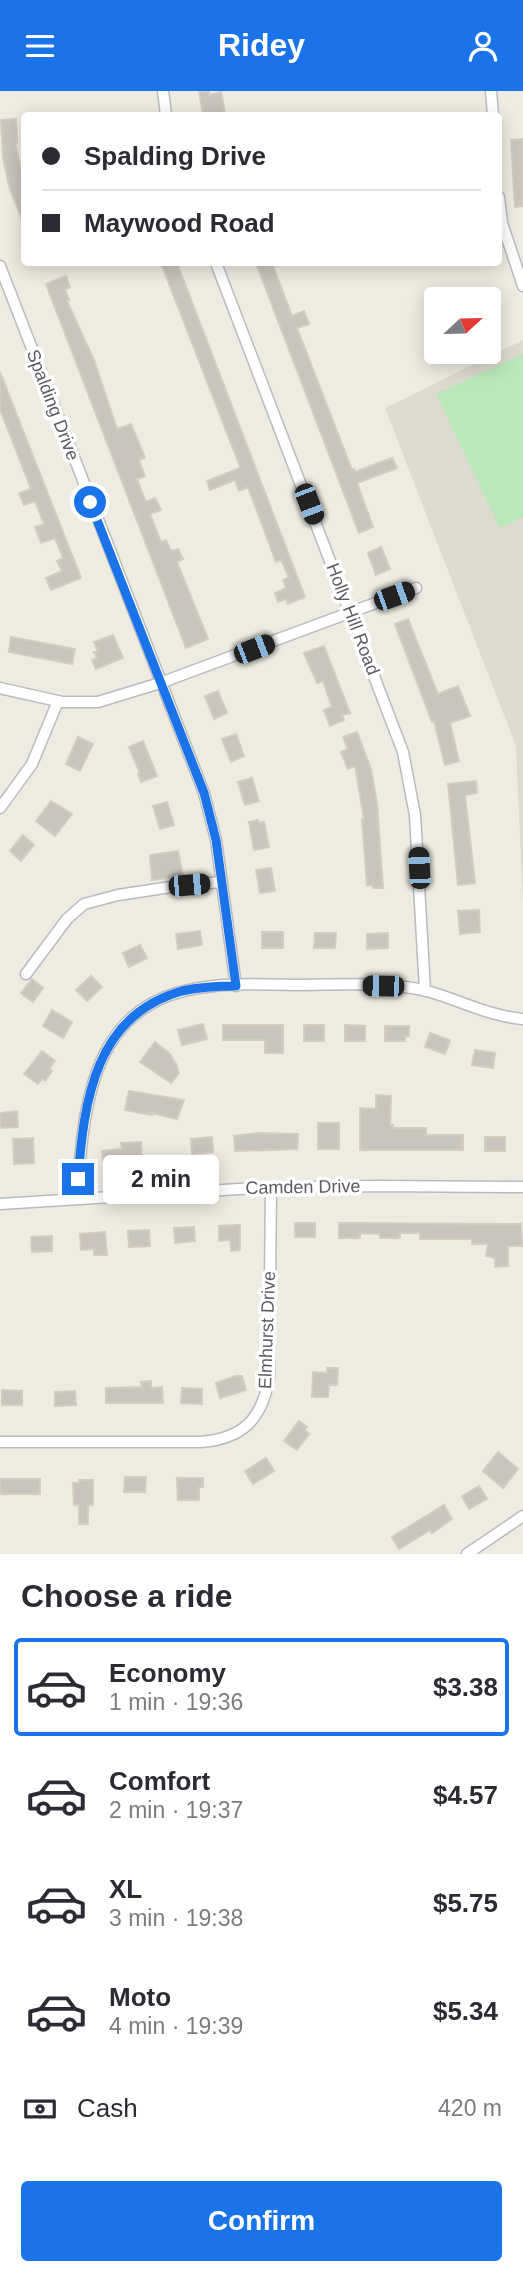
<!DOCTYPE html>
<meta charset="utf-8">
<style>
body{margin:0;font-family:Helvetica,sans-serif;background:#f7f7f7;color:#2b2b33;height:100vh;display:flex;flex-direction:column;font-size:26px;white-space:nowrap}
*{box-sizing:border-box;margin:0}
p{font-size:23px;color:#7c7c81}
.icon{flex:none;width:38px;height:38px;fill:none;stroke:currentColor;stroke-width:2;stroke-linecap:round;stroke-linejoin:round}
.map{position:relative;height:1463px;overflow:hidden}
.panel{display:flex;flex-direction:column;background:#fff;flex:1}
.panel>*{flex:none}
.top-card{position:absolute;left:21px;top:21px;width:481px;height:154px;border-radius:7px;box-shadow:0 4px 18px #0003;display:grid;align-content:center;height:154px;padding:0 21px;background:#fff}
.needle{width:46px;rotate:68deg}
.controls{position:absolute;left:424px;top:196px;display:grid;gap:14px}
.controls a{display:grid;place-items:center;width:77px;height:77px;border-radius:7px;background:#fff;box-shadow:0 4px 18px #0003;font-size:35px}
.end{position:absolute;width:32px;height:32px;margin:-16px;border:9px solid #1a73e8;background:#fff;box-shadow:0 0 0 4px #fff}
.from{border-radius:50%}
.bubble{position:absolute;height:49px;border-radius:7px;background:#fff;box-shadow:0 4px 18px #0003;font-size:23px;font-weight:800;line-height:49px;text-align:center}
.car{position:absolute;width:21px;height:42px;margin:-21px -10px;border-radius:9px;box-shadow:0 0 5px 2px #0007;background:linear-gradient(#222 24%,#8ab4d8 0 40%,#222 0 76%,#8ab4d8 0 86%,#222 0)}
.top-card b{display:flex;align-items:center;gap:24px;height:66px;font-size:26px}
.top-card b+b{border-top:2px solid #e1e1e2}
.top-card i{width:18px;height:18px;background:#2b2b33}
ul{padding:0;list-style:none}
li{display:flex;align-items:center;gap:21px;height:98px;margin:0 14px 10px;padding:0 7px;border:4px solid transparent;border-radius:7px}
li div{flex:1}
li b{display:block;font-size:26px}
li em{font-style:normal;font-weight:800}
li.active{border-color:#1a73e8}
li>.icon{width:63px;height:63px;stroke-width:1.5}
h2{padding:0 21px;font-size:32px;line-height:84px}
.pay{display:flex;align-items:center;gap:18px;height:77px;padding:0 21px;font-size:26px}
.pay p{margin-inline-start:auto}
.cta{display:flex;gap:14px;margin-top:auto;padding:14px 21px}
.cta a{flex:1;height:80px;border-radius:7px;background:#1a73e8;color:#fff;font-size:28px;font-weight:800;line-height:80px;text-align:center}
header{display:flex;justify-content:space-between;align-items:center;height:91px;padding:0 21px;background:#1a73e8;color:#fff;font-size:32px;font-weight:800}
.map>svg:first-child{display:block}
.education{fill:#dddacf}
.green{fill:#b9e8bb}
.building{fill:#c9c5bd;stroke:#d3cdbe;stroke-width:2}
.lines{fill:none;stroke-linecap:round;stroke-linejoin:round}
.minor-casing{stroke:#b8bbc1;stroke-width:13}
.minor{stroke:#fff;stroke-width:10}
.route{stroke:#1a73e8;stroke-width:9}
.labels{text-anchor:middle;stroke-width:7;stroke-linejoin:round;paint-order:stroke}
.street-label{font-size:18px;fill:#595d63;stroke:#fff}
</style>
<header><svg class="icon" aria-label="menu" viewBox="0 0 24 24"><path d="M4 6h16M4 12h16M4 18h16"/></svg>Ridey<svg class="icon" aria-label="person" viewBox="0 0 24 24"><circle cx="12" cy="8" r="4"/><path d="M4 21q1-7 8-7t8 7"/></svg></header>
<div class="map">
<svg width="523" height="1463" viewBox="0 0 523 1463">
<rect width="100%" height="100%" fill="#eeebe0"/>
<path class="education" d="M523 249V811L516 655 385 317Z"/>
<path class="green" d="M523 263V426L500 437 436 303Z"/>
<path class="building" d="M199 0H209V4L221 1 225 21 218 22 219 24H203Z
M16 28 17 52H15L24 93V133L10 98 3 67 1 29Z
M523 48V115L515 116 511 49Z
M161 172H177L305 506 288 513 286 508 278 511 275 502 286 497 283 489 289 486 281 469 276 471 248 396 239 400 235 389 210 399 207 390 240 377 239 373Z
M256 172H272L292 225 304 220 309 233 297 237 352 379 354 378 355 381 392 367 397 377 357 392 373 436 359 442Z
M66 185 70 196 65 199 69 209 67 210 94 269 117 338 131 333 145 367 139 369 145 385 137 388 146 411 155 407 161 419 150 423 161 451 166 449 171 460 178 458 183 468 177 471 208 548 186 557 46 193Z
M0 281 81 487 51 499 46 487 62 480 57 470 63 467 55 447 41 452 35 436 44 433 35 410 24 414 19 402 31 398 0 318Z
M381 456 390 478 376 484 368 462Z
M408 528 438 603 458 595 470 625 450 632 459 670 445 674 434 630 432 631 395 533Z
M113 544 123 567 96 578 92 569 97 567 94 561H98L94 551Z
M11 546 75 558 72 573 9 561Z
M324 555 350 622 342 624 344 629 330 635 324 619 332 616 323 590 317 592 304 562Z
M218 600 227 622 214 628 205 605Z
M357 641 371 678 377 712 383 797H373V794H367L362 728 364 727 355 675 348 678 341 661 348 658 343 646Z
M236 643 244 665 231 671 222 648Z
M78 646 93 653 80 680 66 673Z
M143 650 157 685 141 691 138 683 140 682 129 656Z
M252 687 259 710 245 714 238 691Z
M476 690 477 702 465 704 475 792 458 794 448 693Z
M51 710 72 723 55 745 36 730Z
M167 711 174 734 160 738 153 715Z
M258 729 259 732 264 731 269 756 254 759 249 731Z
M23 744 34 754 21 770 10 760Z
M178 760 183 785 152 789 150 764Z
M271 777 275 800 260 802 256 779Z
M479 819 480 841 460 843 458 820Z
M200 840 202 854 178 858 176 843Z
M262 841H283V857H262Z
M315 842H336L335 857H314Z
M388 842V857L367 858V843Z
M140 854 147 867 129 876 123 862Z
M91 885 102 896 87 910 76 899Z
M32 888 43 897 33 911 21 902Z
M52 919 72 931 63 947 43 935Z
M203 933 207 948 182 954 178 939Z
M223 934H283V962H265V949H223Z
M304 934H324V950H304Z
M345 934 365 935V950H345Z
M385 935H409V945H405V950H385Z
M430 942 450 949 445 963 425 956Z
M155 951 170 963 176 973 179 982 171 992 140 971Z
M475 959 495 962 493 977 472 974Z
M42 960 55 970 49 978 52 980 45 990 42 988 38 993 24 983Z
M129 1000 184 1009 177 1028 152 1022V1024L125 1019Z
M376 1004 391 1005 390 1034H393V1037H426V1044H463V1059H360V1017L376 1018Z
M17 1020 18 1036 0 1037V1022Z
M318 1032H339V1058H318Z
M259 1042 298 1043 297 1058 235 1060 234 1045Z
M212 1046 213 1061 192 1063 191 1048Z
M485 1046H505V1060H485Z
M33 1047 34 1072 14 1073 13 1048Z
M141 1051 142 1066 103 1069 102 1060 122 1058 121 1052Z
M295 1132H315V1146H295Z
M339 1132 521 1133 522 1155H508V1175L495 1176V1167L486 1165 488 1153H472V1148H420V1142H400V1147H380V1143L360 1142V1147H339Z
M240 1134V1159L231 1160 230 1149 219 1150V1135Z
M194 1136 195 1150 175 1152 174 1137Z
M149 1139 150 1155 129 1156 128 1140Z
M105 1141 107 1164H94V1158L81 1159 80 1143Z
M52 1145V1160L32 1161 31 1146Z
M327 1277H338L337 1294H329L328 1306H312L313 1281 327 1282Z
M235 1285H242L246 1299 220 1307 216 1292Z
M151 1290V1297L162 1296 163 1312H106V1297L142 1296 141 1291Z
M182 1297 202 1298V1313L181 1312Z
M2 1299 22 1300V1314H2Z
M75 1300 76 1314 55 1315V1301Z
M299 1330 307 1336 305 1339 309 1343 297 1359 284 1350Z
M498 1361 518 1378 503 1397 483 1380Z
M266 1367 274 1380 253 1393 245 1380Z
M125 1386H146L145 1401H124Z
M177 1387H203V1396H199V1409H178Z
M0 1388H40V1403H0Z
M79 1389H93V1414H88V1433H79V1414H74L73 1392H79Z
M479 1395 487 1408 469 1418 462 1405Z
M444 1414 452 1428 432 1442 430 1439 399 1458 392 1446Z"/>
<g class="lines">
<defs>
<path id="minor" d="M163 0 166 24
M491 0 493 24
M499 106 502 132 523 195
M216 172 403 661 415 724 425 900
M0 175 204 702 216 749 236 895
M0 597 62 611H98L160 592 416 497
M0 717 32 673 58 610
M26 883 67 828 84 813 118 804 184 794 222 791
M77 1108C83 1027 87 923 184 900 219 891 259 893 295 894 337 894 385 890 427 900 460 909 488 925 523 928
M0 1113 255 1097 377 1095 523 1096
M0 1351H200C242 1348 262 1329 269 1287L271 1097
M467 1463 523 1425"/>
</defs>
<use href="#minor" class="minor-casing"/>
<use href="#minor" class="minor"/>
</g>
<g class="lines">
<path class="route" d="M78 1088C84 1010 95 924 182 900 200 896 218 895 236 895L216 749 204 702 90 411"/>
</g>
<g class="labels">
<g class="street-label">
<text transform="translate(53 314) rotate(69)" y="6">Spalding Drive</text>
<text transform="translate(353 528) rotate(69)" y="6">Holly Hill Road</text>
<text transform="translate(303 1096) rotate(-1)" y="6">Camden Drive</text>
<text transform="translate(267 1239) rotate(-88)" y="6">Elmhurst Drive</text>
</g>
</g>
</svg>
<div class="controls">
<a><svg class="needle" viewBox="-14 -14 28 28"><path d="M0-13l5 13h-10z" fill="#e53935"/><path d="M0 13l5-13h-10z" fill="#7c7c81"/></svg></a>
</div>
<i class="end from" style="left:90px;top:411px"></i>
<i class="end" style="left:78px;top:1088px"></i>
<div class="bubble" style="left:103px;top:1064px;width:116px">2 min</div>
<i class="car" style="left:309px;top:413px;rotate:159deg"></i>
<i class="car" style="left:394px;top:505px;rotate:70deg"></i>
<i class="car" style="left:254px;top:558px;rotate:69deg"></i>
<i class="car" style="left:419px;top:777px;rotate:357deg"></i>
<i class="car" style="left:189px;top:794px;rotate:85deg"></i>
<i class="car" style="left:383px;top:895px;rotate:271deg"></i>
<div class="top-card">
<b><i class="from"></i>Spalding Drive</b>
<b><i></i>Maywood Road</b>
</div>
</div>
<section class="panel">
<h2>Choose a ride</h2>
<ul>
<li class="active"><svg class="icon" aria-label="car" viewBox="0 0 24 24"><path d="M5 17H2v-5l4-1 3-4h7l3 4 3 1v5h-3M9 17h6M6 11h13"/><circle cx="7" cy="17" r="2"/><circle cx="17" cy="17" r="2"/></svg><div><b>Economy</b><p>1 min · 19:36</p></div><em>$3.38</em></li>
<li><svg class="icon" aria-label="car" viewBox="0 0 24 24"><path d="M5 17H2v-5l4-1 3-4h7l3 4 3 1v5h-3M9 17h6M6 11h13"/><circle cx="7" cy="17" r="2"/><circle cx="17" cy="17" r="2"/></svg><div><b>Comfort</b><p>2 min · 19:37</p></div><em>$4.57</em></li>
<li><svg class="icon" aria-label="car" viewBox="0 0 24 24"><path d="M5 17H2v-5l4-1 3-4h7l3 4 3 1v5h-3M9 17h6M6 11h13"/><circle cx="7" cy="17" r="2"/><circle cx="17" cy="17" r="2"/></svg><div><b>XL</b><p>3 min · 19:38</p></div><em>$5.75</em></li>
<li><svg class="icon" aria-label="car" viewBox="0 0 24 24"><path d="M5 17H2v-5l4-1 3-4h7l3 4 3 1v5h-3M9 17h6M6 11h13"/><circle cx="7" cy="17" r="2"/><circle cx="17" cy="17" r="2"/></svg><div><b>Moto</b><p>4 min · 19:39</p></div><em>$5.34</em></li>
</ul>
<div class="pay"><svg class="icon" aria-label="cash" viewBox="0 0 24 24"><path d="M3 7h18v10H3z"/><circle cx="12" cy="12" r="2"/></svg>Cash<p>420 m</p></div>
<div class="cta"><a>Confirm</a></div>
</section>
